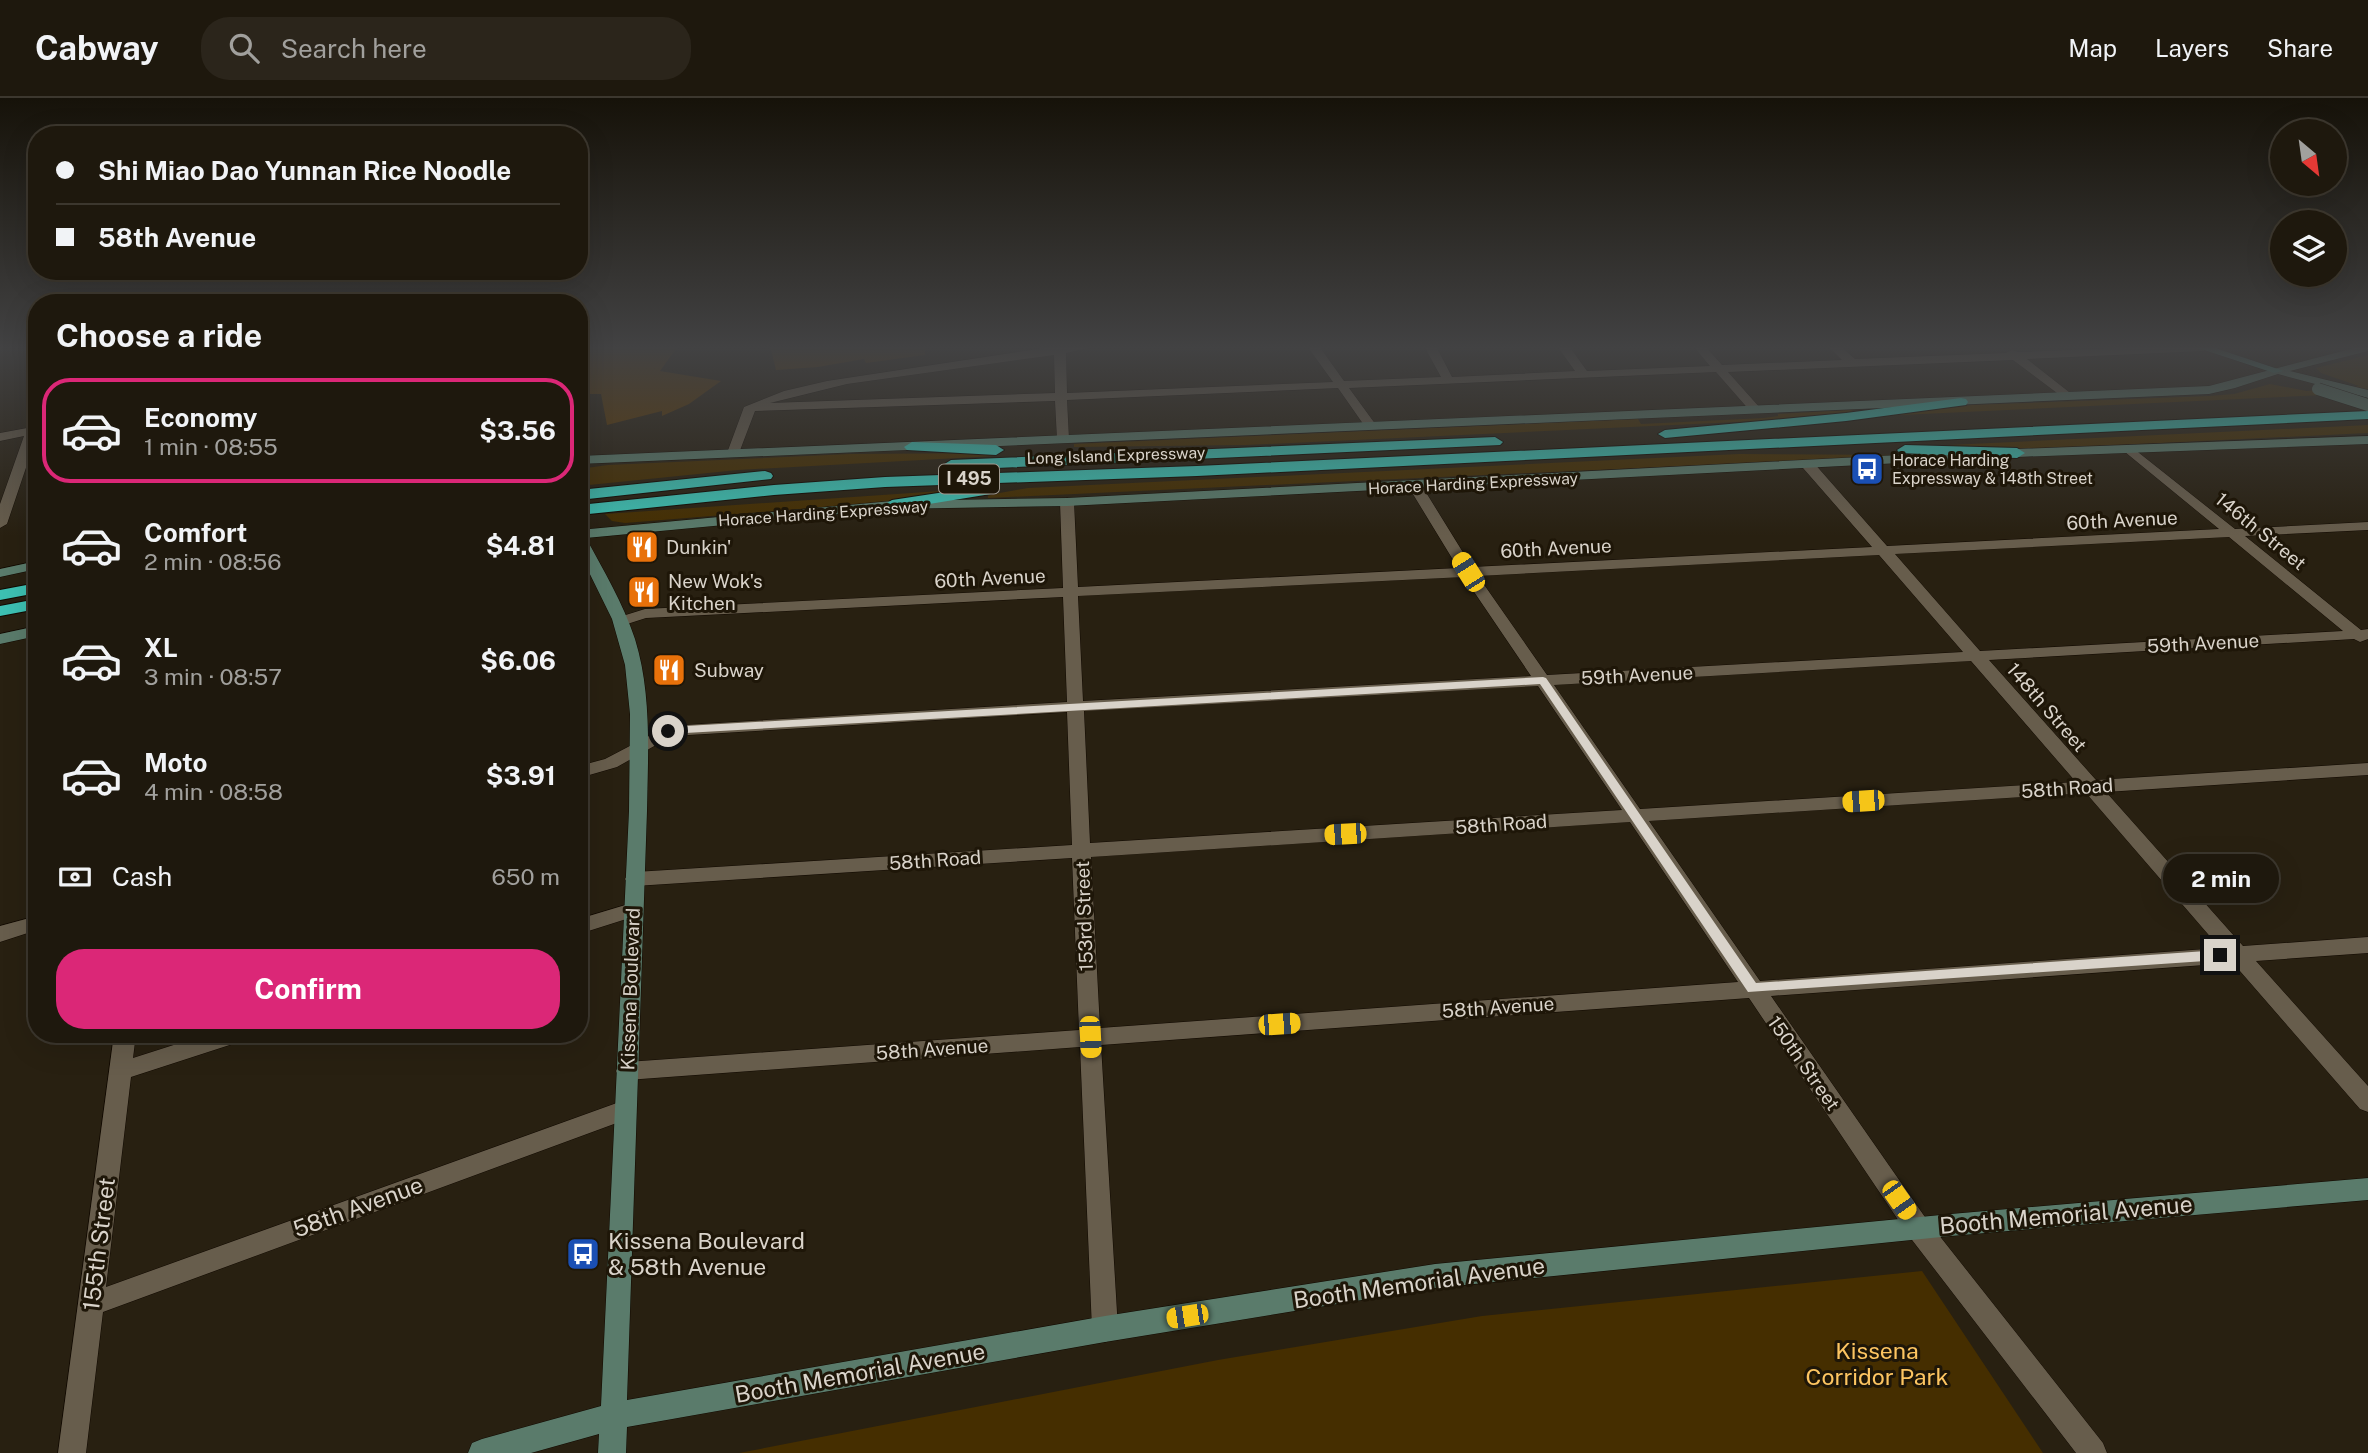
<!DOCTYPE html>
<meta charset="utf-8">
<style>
body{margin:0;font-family:"Public Sans",sans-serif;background:#2b251b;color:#f1f3f6;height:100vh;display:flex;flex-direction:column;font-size:26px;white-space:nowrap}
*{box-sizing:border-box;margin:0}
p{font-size:23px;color:#a1a09d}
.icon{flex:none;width:38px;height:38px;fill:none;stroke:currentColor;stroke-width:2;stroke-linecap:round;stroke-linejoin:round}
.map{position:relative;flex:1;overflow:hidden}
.side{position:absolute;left:28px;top:196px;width:560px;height:749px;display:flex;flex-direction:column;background:#1e180d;border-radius:28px;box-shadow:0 7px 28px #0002,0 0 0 2px #3c372e}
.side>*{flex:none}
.banner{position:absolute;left:28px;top:28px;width:560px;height:154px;border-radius:28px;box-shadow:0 7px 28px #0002,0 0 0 2px #3c372e;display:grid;align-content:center;height:154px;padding:0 28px;background:#1e180d}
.needle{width:46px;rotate:151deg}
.tools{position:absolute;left:2270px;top:21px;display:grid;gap:14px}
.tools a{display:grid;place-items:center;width:77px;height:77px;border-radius:50%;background:#1e180d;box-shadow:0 7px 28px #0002,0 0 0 2px #3c372e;font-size:35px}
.end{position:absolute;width:32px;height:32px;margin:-16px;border:9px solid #d9d3ca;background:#111;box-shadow:0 0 0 4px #111}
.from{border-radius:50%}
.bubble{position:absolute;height:49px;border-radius:24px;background:#1e180d;box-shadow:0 7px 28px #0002,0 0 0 2px #3c372e;font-size:23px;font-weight:700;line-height:49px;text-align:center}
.car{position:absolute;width:21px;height:42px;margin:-21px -10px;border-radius:9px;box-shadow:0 0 5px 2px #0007;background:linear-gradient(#f5c518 24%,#345 0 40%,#f5c518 0 76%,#345 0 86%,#f5c518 0)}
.banner b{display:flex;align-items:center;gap:24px;height:66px;font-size:26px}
.banner b+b{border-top:2px solid #3c372e}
.banner i{width:18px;height:18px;background:#f1f3f6}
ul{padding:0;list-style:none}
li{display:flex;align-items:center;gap:21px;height:105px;margin:0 14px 10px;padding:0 14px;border:4px solid transparent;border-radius:28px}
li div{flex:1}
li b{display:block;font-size:26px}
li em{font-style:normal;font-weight:700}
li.active{border-color:#db2777}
li>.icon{width:63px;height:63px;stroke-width:1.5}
h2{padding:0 28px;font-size:32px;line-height:84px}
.pay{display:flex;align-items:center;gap:18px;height:77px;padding:0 28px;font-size:26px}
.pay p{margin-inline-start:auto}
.action{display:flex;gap:14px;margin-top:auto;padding:14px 28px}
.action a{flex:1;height:80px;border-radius:28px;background:#db2777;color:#fff;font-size:28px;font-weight:700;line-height:80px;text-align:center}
header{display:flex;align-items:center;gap:42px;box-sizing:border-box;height:98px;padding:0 35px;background:#1e180d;border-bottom:2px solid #3c372e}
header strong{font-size:33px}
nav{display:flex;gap:38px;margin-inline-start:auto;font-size:24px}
.search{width:490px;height:63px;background:#2b251b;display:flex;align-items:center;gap:18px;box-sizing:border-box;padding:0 24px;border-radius:28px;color:#a1a09d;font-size:26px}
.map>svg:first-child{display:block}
.green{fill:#452e00}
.building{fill:#5c3800}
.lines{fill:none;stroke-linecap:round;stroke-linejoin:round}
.street-casing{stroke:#110901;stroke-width:1}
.secondary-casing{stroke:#110901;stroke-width:1}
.primary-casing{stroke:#110901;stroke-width:1}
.highway-casing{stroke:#110901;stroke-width:2}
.street{fill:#675d4c;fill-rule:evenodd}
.secondary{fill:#5a7b6b;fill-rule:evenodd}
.primary{fill:#4e9889;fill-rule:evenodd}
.highway{fill:#3dc0b2;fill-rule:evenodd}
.secondary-bridge-casing{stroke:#110901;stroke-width:13;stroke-linecap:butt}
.secondary-bridge{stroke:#5a7b6b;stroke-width:12}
.route{fill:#d9d3ca}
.labels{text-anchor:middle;stroke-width:6;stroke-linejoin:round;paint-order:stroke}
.far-street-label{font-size:16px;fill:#d9d3ca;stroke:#1e1608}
.far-poi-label{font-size:16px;fill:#d9d3ca;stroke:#1e1608;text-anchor:start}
.shield{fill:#1e1608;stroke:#a19a90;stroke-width:2}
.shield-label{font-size:18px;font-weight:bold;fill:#d9d3ca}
.street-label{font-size:19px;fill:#d9d3ca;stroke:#1e1608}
.poi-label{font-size:19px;fill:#d9d3ca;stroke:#1e1608;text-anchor:start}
.near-street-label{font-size:23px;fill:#d9d3ca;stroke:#1e1608}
.near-poi-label{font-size:23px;fill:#d9d3ca;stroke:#1e1608;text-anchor:start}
.near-park-label{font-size:23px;fill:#fdc561;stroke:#1e1608}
</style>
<header>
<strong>Cabway</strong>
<div class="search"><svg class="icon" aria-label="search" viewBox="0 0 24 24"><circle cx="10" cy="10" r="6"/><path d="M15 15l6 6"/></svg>Search here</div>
<nav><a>Map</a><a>Layers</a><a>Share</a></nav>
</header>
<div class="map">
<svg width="2368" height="1355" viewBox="0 0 2368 1355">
<rect width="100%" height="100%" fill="#282011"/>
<path class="green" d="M2368 257V295L1880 318 1972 307 2209 298 2234 296 2270 286 2307 293 2359 288 2321 275 2316 270Z
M1850 312 1859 315 1803 321 1246 347 1074 349V346L1638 321 1641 326 1764 320 1778 318V316Z
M2368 327V335L2037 351 1906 349Z
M996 355 995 358 738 372 579 388V371L608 367 850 356Z
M1739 356 1918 357 988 400V397L1028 390Z
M955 392 887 404 625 425 612 423 605 416Z
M1922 1173 2043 1355H739L1218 1262 1482 1218Z"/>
<path class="building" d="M579 248H678L660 273 721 283 689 306 662 318V313L607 327 601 296H579Z
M770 248H925V257L866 265 864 261 818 269 776 272Z"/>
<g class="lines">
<defs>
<path id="street" d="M1057 248H1098L1066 255 1067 295 1333 284 1307 248H1319L1344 283 1441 279 1424 248H1436L1452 279 1575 273 1557 248H1569L1587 273 1710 268 1693 248H1705L1722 267 1842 262 1828 248H1840L1855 261 2006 255 2012 252 2018 254 2172 248 2209 250 2203 253 2027 261 2069 294 2071 297 2065 301 2013 262 1728 274 1761 311 1755 315 1751 314 1716 274 1349 290 1376 327 1370 331 1366 330 1338 290 1067 302 1069 341 1063 345 1057 341 1055 303 755 313 739 355 733 359 727 355 744 309 784 293 827 283ZM1054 257 1055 295 770 305 847 286Z
M37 314V337L7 426 0 430V406L24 338 0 343V335L27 330 31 318Z
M2129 347 2235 431 2368 424V432L2245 438 2361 532 2368 531V541L2360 544 2354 541 1989 562 2096 682 2368 665V677L2106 694 2243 848 2368 839V855L2256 863 2368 988V1014L2360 1011 2233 865 1771 898 1927 1122 2103 1345 2107 1355H2076L1909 1138 1749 900 1101 947 1118 1231 1114 1240 1105 1244 1096 1240 1092 1231 1080 949 627 982 619 979 616 973 619 967 627 964 1079 932 1072 760 635 788 628 786 625 781 628 776 635 774 1072 747 1067 614 672 638 617 669 579 680V668L605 661 668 628 1067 604 1063 499 646 520 621 528 613 523 616 520 645 511 1063 490 1060 404 1067 400 1074 404 1078 489 1458 470 1408 388 1415 384 1422 388 1472 469 1872 449 1803 370 1802 367 1808 363 1813 364 1887 448 2219 431 2125 354 2123 351ZM2229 439 2343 533 1980 553 1895 456ZM1879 457 1963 554 1547 577 1478 478ZM1464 479 1531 578 1083 603 1078 498ZM1971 563 2076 684 1640 711 1554 587ZM1538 588 1622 712 1090 745 1084 613ZM2086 695 2220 850 1760 883 1649 723ZM1630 724 1738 884 1100 930 1091 759Z
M632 805 639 807 642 812 639 817 579 836V821Z
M37 818V832L0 844V828Z
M114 936H136L133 960 208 936H248L245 942 131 979 106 1189 625 1002 633 1005 636 1012 633 1019 103 1214 86 1355H58Z"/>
<path id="secondary" d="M2362 248H2368V253L2290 273 2368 292V300L2278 276 2235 290 2209 296 579 366V358L2209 288Z
M2368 338V346L2017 359 1067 408 892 411 586 440C604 473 623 505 635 541 652 596 648 656 647 713L627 1302 1105 1218 1435 1166 1951 1116 2368 1080V1102L1951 1138 1435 1190 1105 1244 627 1329 626 1355H598L599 1336 531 1355H468L472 1345 482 1341 601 1308 629 713 630 616 625 567 612 521 579 454V432L892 403 1067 400 2017 351Z
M37 463V471L0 479V471Z
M37 528V538L0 546V536Z"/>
<path id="primary" d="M2192 248H2209L2284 273 2274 275Z"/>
<path id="highway" d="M1961 300 1966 301 1968 304 1966 307 1846 323 1665 340 1658 336 1665 332 1846 315Z
M2368 313V321L1197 378 885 389 774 397 579 417V407L774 387 885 379 1197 368Z
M1495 339 1503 344 1500 347 951 372 943 367 951 362Z
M912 344 996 347 1004 352 996 357 907 352 904 349Z
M1905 347 2017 350 2025 355 2017 360 1900 355 1897 352Z
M765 373 771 375 773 378 771 381 579 402V392Z
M991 387 999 392 997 395 892 412 884 407 892 402Z
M37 485V495L0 502V492Z
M37 501V511L0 518V508Z"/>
</defs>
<use href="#street" class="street-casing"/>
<use href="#secondary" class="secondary-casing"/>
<use href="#primary" class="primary-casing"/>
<use href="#highway" class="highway-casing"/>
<use href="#street" class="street"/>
<use href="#secondary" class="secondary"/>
<use href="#primary" class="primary"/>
<use href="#highway" class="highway"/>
<defs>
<path id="secondary-bridge" d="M2318 291 2368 307"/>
</defs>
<use href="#secondary-bridge" class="secondary-bridge-casing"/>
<use href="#secondary-bridge" class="secondary-bridge"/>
</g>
<linearGradient id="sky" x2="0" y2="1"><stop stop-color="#161209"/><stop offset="0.57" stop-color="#424243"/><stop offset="1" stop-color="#424243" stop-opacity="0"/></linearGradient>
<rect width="2368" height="438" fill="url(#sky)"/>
<path class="route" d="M1543 579 1546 580 1756 885 2220 852 2227 857 2220 862 1748 894 1540 586 668 636 663 633 668 629Z"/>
<defs>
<symbol id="bus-square" viewBox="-11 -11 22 22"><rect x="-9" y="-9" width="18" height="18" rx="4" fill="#1a4fb4" stroke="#1e1608"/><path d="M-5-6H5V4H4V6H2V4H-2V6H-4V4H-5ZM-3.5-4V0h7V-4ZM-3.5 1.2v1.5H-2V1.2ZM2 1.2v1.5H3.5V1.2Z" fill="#fff"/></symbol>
<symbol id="restaurant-square" viewBox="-11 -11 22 22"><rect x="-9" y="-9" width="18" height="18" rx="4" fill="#e8710a" stroke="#1e1608"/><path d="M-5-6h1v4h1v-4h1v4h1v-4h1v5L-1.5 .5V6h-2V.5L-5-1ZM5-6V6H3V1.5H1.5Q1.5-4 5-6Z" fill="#fff"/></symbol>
</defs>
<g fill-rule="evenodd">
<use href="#bus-square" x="1848" y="352" width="38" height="38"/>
<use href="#restaurant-square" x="623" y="430" width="38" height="38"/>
<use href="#restaurant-square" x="625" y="475" width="38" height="38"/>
<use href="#restaurant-square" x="650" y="553" width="38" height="38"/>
<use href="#bus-square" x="564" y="1137" width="38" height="38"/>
</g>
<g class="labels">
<g class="far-street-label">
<text transform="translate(1116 357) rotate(-2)" y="6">Long Island Expressway</text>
<text transform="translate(1473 385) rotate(-3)" y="6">Horace Harding Expressway</text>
<text transform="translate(823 415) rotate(-4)" y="6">Horace Harding Expressway</text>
</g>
<g class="far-poi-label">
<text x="1892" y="368">Horace Harding<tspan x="1892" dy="18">Expressway &amp; 148th Street</tspan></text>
</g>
<rect class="shield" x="939" y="366.5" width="60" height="29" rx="5"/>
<g class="shield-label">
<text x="969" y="387">I 495</text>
</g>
<g class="street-label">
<text transform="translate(2122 422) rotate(-3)" y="7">60th Avenue</text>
<text transform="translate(2261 433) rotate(39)" y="7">146th Street</text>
<text transform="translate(1556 450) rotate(-3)" y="7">60th Avenue</text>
<text transform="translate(990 480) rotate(-3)" y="7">60th Avenue</text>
<text transform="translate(2203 545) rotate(-3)" y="7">59th Avenue</text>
<text transform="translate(1637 577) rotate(-3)" y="7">59th Avenue</text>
<text transform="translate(2047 609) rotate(49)" y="7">148th Street</text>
<text transform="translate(2067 690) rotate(-4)" y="7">58th Road</text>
<text transform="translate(1501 726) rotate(-4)" y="7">58th Road</text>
<text transform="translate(935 762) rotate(-4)" y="7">58th Road</text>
<text transform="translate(1084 818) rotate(-92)" y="7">153rd Street</text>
<text transform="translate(630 891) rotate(-88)" y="7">Kissena Boulevard</text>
<text transform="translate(1498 909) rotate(-4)" y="7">58th Avenue</text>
<text transform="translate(932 951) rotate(-4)" y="7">58th Avenue</text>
<text transform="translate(1804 965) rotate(55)" y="7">150th Street</text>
</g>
<g class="poi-label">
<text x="666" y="456">Dunkin'</text>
<text x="668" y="490">New Wok's<tspan x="668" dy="22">Kitchen</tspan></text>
<text x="694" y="579">Subway</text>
</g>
<g class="near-street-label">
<text transform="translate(358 1109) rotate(-20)" y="8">58th Avenue</text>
<text transform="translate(2066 1117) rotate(-5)" y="8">Booth Memorial Avenue</text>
<text transform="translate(99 1146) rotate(-83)" y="8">155th Street</text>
<text transform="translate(1419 1185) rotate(-8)" y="8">Booth Memorial Avenue</text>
<text transform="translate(860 1275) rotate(-10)" y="8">Booth Memorial Avenue</text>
</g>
<g class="near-poi-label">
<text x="608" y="1151">Kissena Boulevard<tspan x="608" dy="26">&amp; 58th Avenue</tspan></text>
</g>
<g class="near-park-label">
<text x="1877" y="1261">Kissena<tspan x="1877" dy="26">Corridor Park</tspan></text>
</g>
</g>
</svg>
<div class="tools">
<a><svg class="needle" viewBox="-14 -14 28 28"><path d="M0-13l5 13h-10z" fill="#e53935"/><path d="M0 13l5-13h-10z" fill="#a1a09d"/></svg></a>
<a><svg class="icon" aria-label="layers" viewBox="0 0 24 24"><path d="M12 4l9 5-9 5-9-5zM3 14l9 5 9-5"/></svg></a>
</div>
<i class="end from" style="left:668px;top:633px"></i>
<i class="end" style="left:2220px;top:857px"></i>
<div class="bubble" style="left:2163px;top:756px;width:116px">2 min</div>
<i class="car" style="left:1468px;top:474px;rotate:328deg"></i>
<i class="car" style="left:1863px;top:703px;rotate:266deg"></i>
<i class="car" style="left:1345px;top:736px;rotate:267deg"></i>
<i class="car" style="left:1279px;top:926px;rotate:86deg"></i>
<i class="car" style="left:1090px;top:939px;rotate:177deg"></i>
<i class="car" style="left:1899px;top:1102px;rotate:145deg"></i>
<i class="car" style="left:1187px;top:1218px;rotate:261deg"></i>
<div class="banner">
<b><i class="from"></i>Shi Miao Dao Yunnan Rice Noodle</b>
<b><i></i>58th Avenue</b>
</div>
<section class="side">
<h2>Choose a ride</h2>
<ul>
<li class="active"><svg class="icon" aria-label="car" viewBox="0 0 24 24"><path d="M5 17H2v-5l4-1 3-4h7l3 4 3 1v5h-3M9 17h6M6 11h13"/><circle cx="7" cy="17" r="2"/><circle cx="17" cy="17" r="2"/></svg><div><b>Economy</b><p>1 min · 08:55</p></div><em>$3.56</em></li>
<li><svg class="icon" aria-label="car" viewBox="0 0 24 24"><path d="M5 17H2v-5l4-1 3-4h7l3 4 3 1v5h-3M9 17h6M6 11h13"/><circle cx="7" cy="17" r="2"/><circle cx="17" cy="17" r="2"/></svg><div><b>Comfort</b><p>2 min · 08:56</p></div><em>$4.81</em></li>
<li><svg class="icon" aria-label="car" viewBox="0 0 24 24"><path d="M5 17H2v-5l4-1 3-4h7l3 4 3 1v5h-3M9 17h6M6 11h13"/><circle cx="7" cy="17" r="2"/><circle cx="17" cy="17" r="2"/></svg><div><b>XL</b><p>3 min · 08:57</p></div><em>$6.06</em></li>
<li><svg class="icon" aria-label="car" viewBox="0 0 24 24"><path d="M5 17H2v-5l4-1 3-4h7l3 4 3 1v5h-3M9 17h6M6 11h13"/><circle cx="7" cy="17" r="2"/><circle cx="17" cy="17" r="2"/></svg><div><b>Moto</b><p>4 min · 08:58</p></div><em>$3.91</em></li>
</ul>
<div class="pay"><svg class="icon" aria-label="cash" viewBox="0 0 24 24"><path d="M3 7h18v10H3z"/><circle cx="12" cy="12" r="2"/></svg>Cash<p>650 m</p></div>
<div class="action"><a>Confirm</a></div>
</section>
</div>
